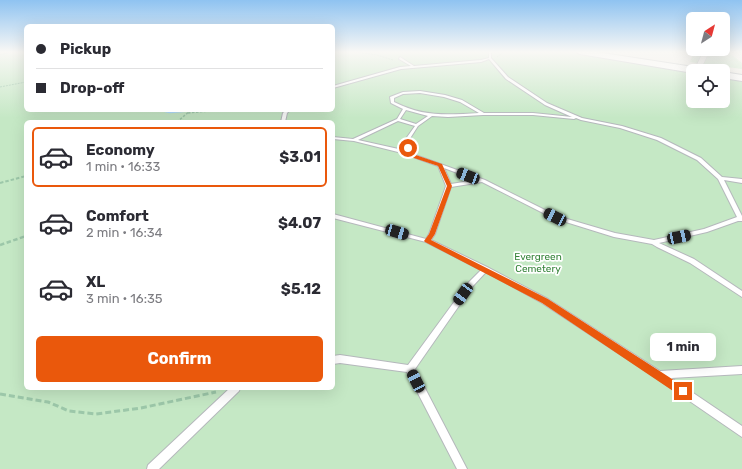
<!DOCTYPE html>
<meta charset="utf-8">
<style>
body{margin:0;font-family:Rubik,sans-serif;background:#f7f7f7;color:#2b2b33;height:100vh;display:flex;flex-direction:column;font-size:15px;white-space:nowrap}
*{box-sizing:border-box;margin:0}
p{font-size:13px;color:#7c7c81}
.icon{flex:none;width:22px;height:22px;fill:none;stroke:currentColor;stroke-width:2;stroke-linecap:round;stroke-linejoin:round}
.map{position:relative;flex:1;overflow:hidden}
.sheet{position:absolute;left:24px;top:120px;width:311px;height:270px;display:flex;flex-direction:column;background:#fff;border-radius:6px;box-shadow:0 4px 16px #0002}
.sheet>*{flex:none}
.top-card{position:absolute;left:24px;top:24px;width:311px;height:88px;border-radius:6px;box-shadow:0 4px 16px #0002;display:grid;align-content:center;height:88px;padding:0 12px;background:#fff}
.needle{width:26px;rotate:36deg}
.tools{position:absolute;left:686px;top:12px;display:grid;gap:8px}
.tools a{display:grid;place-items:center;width:44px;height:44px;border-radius:6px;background:#fff;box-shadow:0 4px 16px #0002;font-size:20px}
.end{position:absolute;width:18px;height:18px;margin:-9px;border:5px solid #ea580c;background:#fff;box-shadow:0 0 0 2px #fff}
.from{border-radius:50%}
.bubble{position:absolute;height:28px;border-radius:6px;background:#fff;box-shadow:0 4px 16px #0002;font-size:13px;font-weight:700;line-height:28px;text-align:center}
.car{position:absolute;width:12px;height:24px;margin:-12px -6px;border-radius:5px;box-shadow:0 0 3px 1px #0007;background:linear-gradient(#222 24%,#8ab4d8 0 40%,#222 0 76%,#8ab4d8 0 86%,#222 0)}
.top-card b{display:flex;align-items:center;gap:14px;height:38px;font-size:15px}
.top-card b+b{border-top:1px solid #e1e1e2}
.top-card i{width:10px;height:10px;background:#2b2b33}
ul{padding:7px 0 0;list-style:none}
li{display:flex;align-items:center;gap:12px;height:60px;margin:0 8px 6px;padding:0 4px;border:2px solid transparent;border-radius:6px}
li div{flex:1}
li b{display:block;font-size:15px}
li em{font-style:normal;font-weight:700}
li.active{border-color:#ea580c}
li>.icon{width:36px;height:36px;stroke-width:1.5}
.primary-button{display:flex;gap:8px;margin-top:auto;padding:8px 12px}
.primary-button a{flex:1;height:46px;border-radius:6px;background:#ea580c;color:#fff;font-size:16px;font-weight:700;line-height:46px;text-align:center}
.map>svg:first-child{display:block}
.green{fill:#c5e8c5;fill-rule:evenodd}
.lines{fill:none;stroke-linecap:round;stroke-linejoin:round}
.stream{stroke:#aadaff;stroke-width:2.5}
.lane-casing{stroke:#b5b8bc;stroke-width:2}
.street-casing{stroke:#b5b8bc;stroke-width:1}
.secondary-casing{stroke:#b6babf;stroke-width:2}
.path-far4{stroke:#9cc7a9;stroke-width:1;stroke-dasharray:2 1;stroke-linecap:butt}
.path-far3{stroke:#9cc7a9;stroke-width:1.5;stroke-dasharray:2.5 1.5;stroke-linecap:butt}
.path-far2{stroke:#9cc7a9;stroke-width:2;stroke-dasharray:3.5 2;stroke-linecap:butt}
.path-far1{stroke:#9cc7a9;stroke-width:2.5;stroke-dasharray:4.5 2.5;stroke-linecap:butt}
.path{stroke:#9cc7a9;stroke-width:3;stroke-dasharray:6 3;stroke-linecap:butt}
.lane{fill:#fff;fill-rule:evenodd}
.street{fill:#fff;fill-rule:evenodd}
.secondary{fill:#fff;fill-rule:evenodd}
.route{fill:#ea580c}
.labels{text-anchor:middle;stroke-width:3.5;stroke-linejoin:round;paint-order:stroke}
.park-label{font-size:10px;fill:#348238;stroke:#fff}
</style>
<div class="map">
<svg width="742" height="469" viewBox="0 0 742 469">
<rect width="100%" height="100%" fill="#f1efe8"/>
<path class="green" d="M0 52H26V110H333V52H576L696 71H693V101H723V75L742 78V469H0ZM26 122H333V388H26Z
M694 52H729L742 63V69L690 62Z"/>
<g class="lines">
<path class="stream" d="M161 110 170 112 194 110"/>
<defs>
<path id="lane" d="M489 52H491V58L508 77 547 103 582 118 622 126 661 138 701 158 722 177 742 179V183L724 180 742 216V221H738L707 232 659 243 694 259 742 291V297L690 263 657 247 652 244 614 237 553 218 482 182 451 187 435 234 431 240 487 267 548 299 660 371 742 366V374L671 378 742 426V437L739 435 656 378 542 303 486 272 472 287 415 369 467 469H457L407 372 340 363 333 364V356L340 355 408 365 468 283 481 270 426 242 333 218V214L426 239 429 234 446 186 438 166 402 153 354 141 333 139V137L353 139 397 119 403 109 391 103 390 97 403 92 420 91 445 95 462 100 484 113H533L572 117 545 105 506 79 489 59 481 62 401 69 333 88V86L400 67 411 66 399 59 400 57 414 66 481 60 489 58ZM420 93 444 97 460 102 479 113C447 115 423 117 394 102V98L403 94ZM406 110 428 116 416 124 400 119ZM483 115H533L574 119 576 118 581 120 620 128 657 140 697 160 718 179 737 217 704 229 654 240 615 233 557 216 485 180 407 152 410 148 409 140 418 126 432 116 448 117ZM398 121 415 126 405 140 406 148 403 150 358 140ZM444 168 476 180 451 184Z
M286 110H290L287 113 285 122H281L283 113Z
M230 388H240L239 391 159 469H147L148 465Z"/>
<path id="street" d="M703 52H709L700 71H694Z"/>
<path id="secondary" d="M576 52H596L700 68 705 71H693V73L580 54Z
M723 72 742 75V81L723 78Z"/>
</defs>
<use href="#lane" class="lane-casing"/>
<use href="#street" class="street-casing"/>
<use href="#secondary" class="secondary-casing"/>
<path class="path-far4" d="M356 52 377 55 393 60
M0 55 11 52
M497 57 503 52
M0 87 26 82"/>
<path class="path-far3" d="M188 113 218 110
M177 122 191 110"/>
<path class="path-far2" d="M0 183 26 176"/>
<path class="path-far1" d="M0 245 26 236"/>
<path class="path" d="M0 394 48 402 69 411 96 414 141 408 216 392"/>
<use href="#lane" class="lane"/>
<use href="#street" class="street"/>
<use href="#secondary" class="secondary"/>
</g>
<linearGradient id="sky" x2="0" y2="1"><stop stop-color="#8fc3f1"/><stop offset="0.44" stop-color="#f9f8f5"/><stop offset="1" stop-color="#f9f8f5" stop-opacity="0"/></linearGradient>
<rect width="742" height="118" fill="url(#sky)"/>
<path class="route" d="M406 147 411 148 407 152 442 164 452 186 435 234 431 240 548 299 686 388V395H679L542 303 425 242 424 241 429 234 447 186 438 166 402 154Z"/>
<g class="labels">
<g class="park-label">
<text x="538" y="260">Evergreen<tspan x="538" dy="12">Cemetery</tspan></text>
</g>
</g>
</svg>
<div class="tools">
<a><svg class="needle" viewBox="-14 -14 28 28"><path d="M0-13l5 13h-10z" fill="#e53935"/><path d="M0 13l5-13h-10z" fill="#7c7c81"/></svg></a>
<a><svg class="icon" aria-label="locate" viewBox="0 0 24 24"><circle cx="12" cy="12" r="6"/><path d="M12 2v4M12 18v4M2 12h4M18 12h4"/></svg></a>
</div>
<i class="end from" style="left:408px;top:148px"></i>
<i class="end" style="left:683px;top:391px"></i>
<div class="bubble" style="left:650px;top:333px;width:66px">1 min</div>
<i class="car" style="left:468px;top:176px;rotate:291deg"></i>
<i class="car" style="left:555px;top:217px;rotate:296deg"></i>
<i class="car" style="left:397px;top:232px;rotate:106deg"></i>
<i class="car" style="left:679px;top:237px;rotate:78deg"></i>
<i class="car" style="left:463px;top:294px;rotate:216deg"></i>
<i class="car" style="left:416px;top:381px;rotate:333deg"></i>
<div class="top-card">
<b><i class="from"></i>Pickup</b>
<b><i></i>Drop-off</b>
</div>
<section class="sheet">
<ul>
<li class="active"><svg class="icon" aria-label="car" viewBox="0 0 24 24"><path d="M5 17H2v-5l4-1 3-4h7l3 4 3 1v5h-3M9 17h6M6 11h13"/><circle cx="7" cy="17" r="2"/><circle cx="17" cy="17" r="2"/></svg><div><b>Economy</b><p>1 min · 16:33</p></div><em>$3.01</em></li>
<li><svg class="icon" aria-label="car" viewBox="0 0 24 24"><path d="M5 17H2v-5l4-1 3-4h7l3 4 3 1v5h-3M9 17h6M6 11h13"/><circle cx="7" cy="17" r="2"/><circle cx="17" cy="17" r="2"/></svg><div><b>Comfort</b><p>2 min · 16:34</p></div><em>$4.07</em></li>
<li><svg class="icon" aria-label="car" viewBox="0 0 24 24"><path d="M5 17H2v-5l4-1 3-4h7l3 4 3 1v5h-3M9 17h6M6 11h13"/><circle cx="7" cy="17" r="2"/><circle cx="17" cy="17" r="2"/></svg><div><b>XL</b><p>3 min · 16:35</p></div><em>$5.12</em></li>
</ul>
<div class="primary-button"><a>Confirm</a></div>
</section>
</div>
